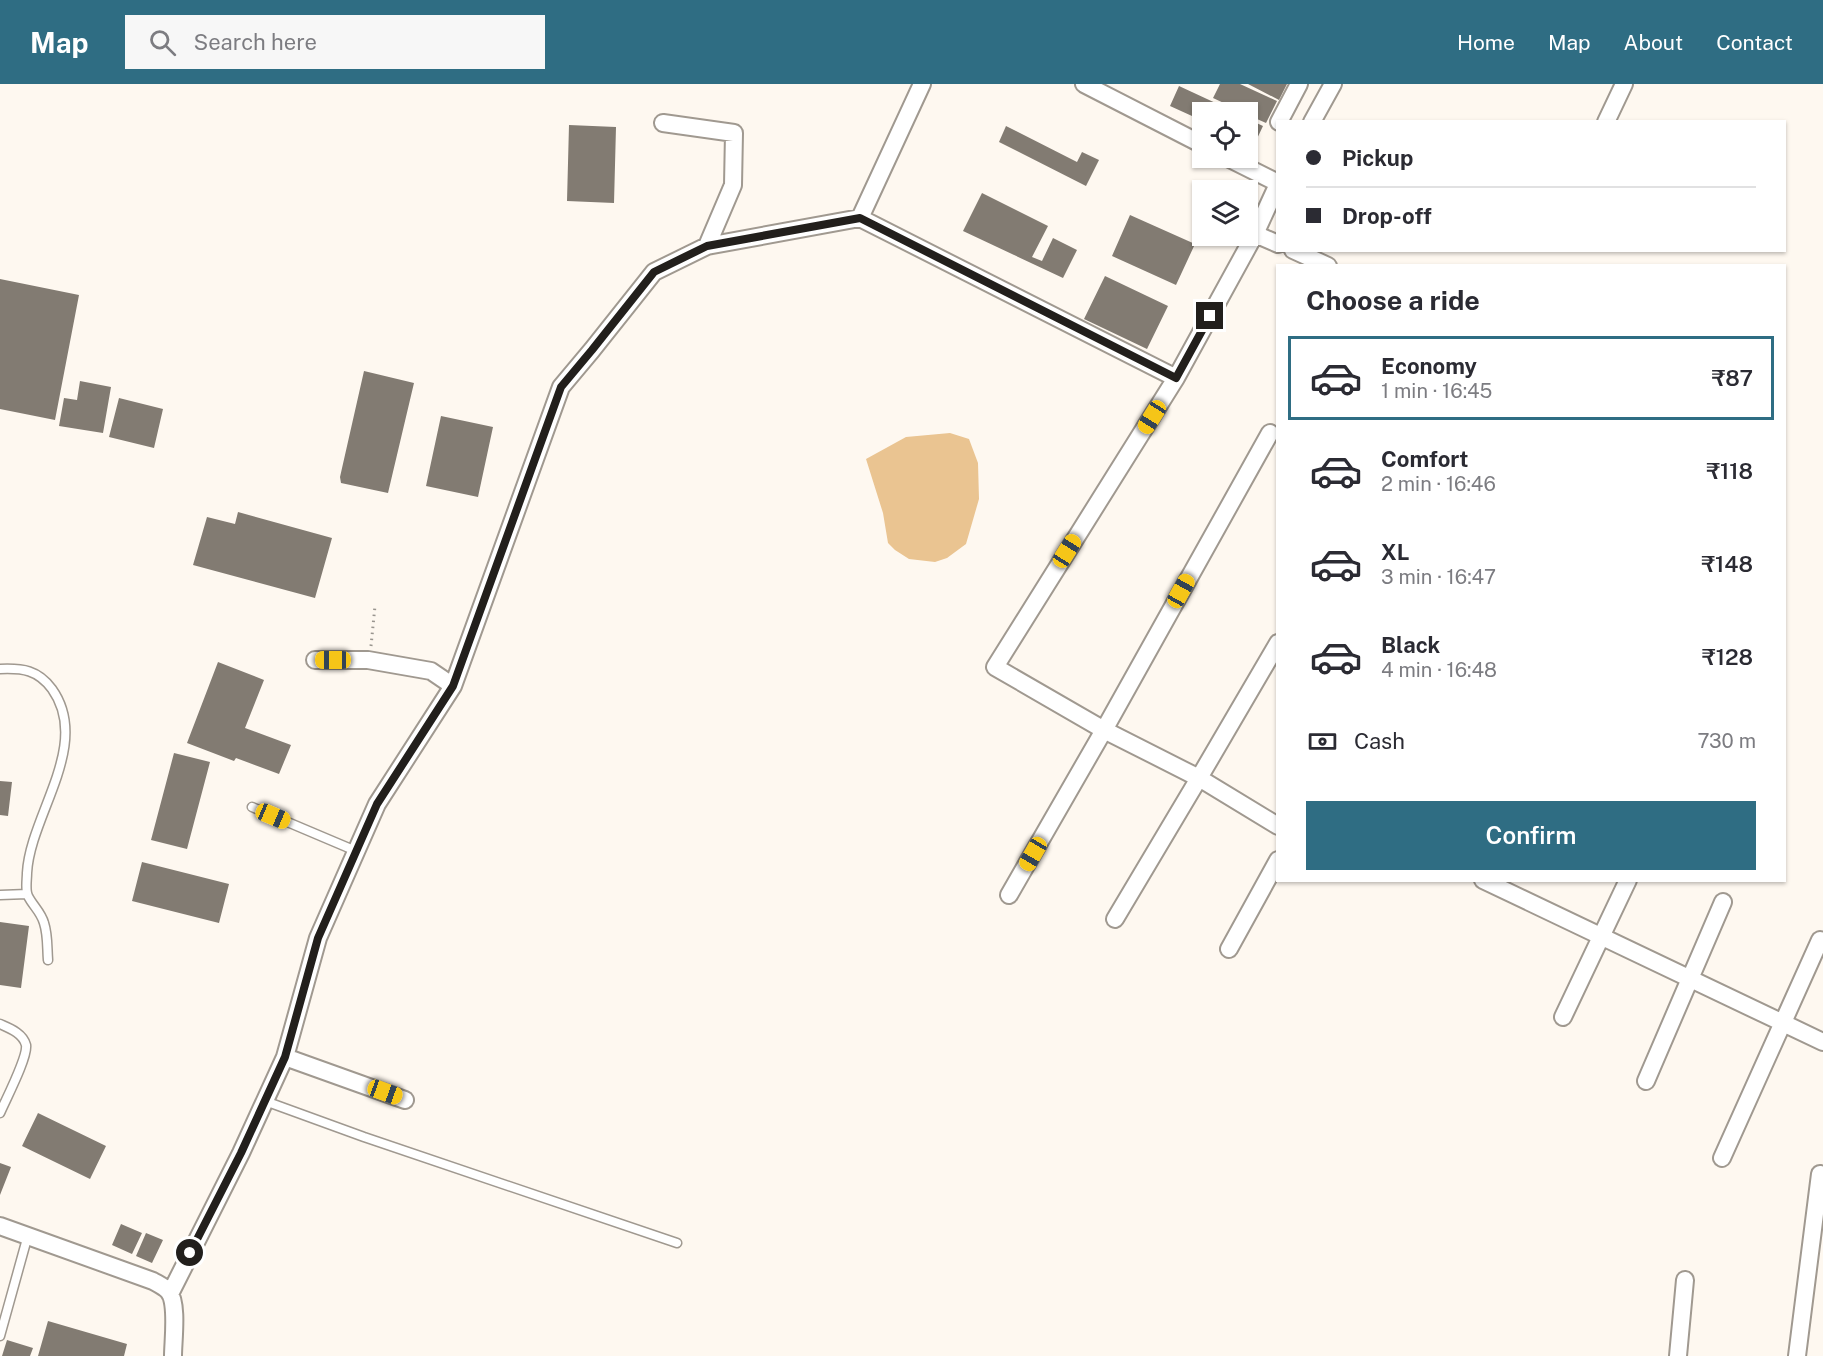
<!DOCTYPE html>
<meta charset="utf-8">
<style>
body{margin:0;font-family:"Public Sans",sans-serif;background:#f7f7f7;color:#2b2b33;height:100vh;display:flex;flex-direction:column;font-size:22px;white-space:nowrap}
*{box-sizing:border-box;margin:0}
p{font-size:20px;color:#7c7c81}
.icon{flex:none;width:33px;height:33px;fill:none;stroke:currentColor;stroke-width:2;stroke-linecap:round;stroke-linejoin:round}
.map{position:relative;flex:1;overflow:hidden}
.details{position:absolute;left:1276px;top:180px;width:510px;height:618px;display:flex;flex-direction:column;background:#fff;border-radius:0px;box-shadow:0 2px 4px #0004}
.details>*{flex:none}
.guide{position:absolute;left:1276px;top:36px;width:510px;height:132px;border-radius:0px;box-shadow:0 2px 4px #0004;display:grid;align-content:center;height:132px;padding:0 30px;background:#fff}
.tools{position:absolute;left:1192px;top:18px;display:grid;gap:12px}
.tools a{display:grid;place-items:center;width:66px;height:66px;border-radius:0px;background:#fff;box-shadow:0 2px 4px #0004;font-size:30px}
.end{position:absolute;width:27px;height:27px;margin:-14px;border:8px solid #221f1c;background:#fff;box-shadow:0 0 0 3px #fff}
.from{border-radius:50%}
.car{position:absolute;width:18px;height:36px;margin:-18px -9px;border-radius:8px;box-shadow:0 0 4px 2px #0007;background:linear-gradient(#f5c518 24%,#345 0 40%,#f5c518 0 76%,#345 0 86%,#f5c518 0)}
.guide b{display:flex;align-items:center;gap:21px;height:57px;font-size:22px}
.guide b+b{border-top:2px solid #e1e1e2}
.guide i{width:15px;height:15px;background:#2b2b33}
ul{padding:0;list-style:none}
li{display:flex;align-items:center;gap:18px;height:84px;margin:0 12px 9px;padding:0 18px;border:3px solid transparent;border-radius:0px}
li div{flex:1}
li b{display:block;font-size:22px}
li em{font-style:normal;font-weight:600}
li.on{border-color:#2f6d83}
li>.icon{width:54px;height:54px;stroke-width:1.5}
h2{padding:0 30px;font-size:27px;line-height:72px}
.pay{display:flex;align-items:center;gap:15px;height:66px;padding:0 30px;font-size:22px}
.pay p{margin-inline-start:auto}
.cta{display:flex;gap:12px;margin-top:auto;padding:12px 30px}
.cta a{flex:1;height:69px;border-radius:0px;background:#2f6d83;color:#fff;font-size:24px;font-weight:600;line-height:69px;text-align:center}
header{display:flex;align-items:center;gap:36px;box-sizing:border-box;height:84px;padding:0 30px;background:#2f6d83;color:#fff}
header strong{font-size:28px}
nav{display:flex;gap:33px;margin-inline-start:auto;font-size:21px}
.search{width:420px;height:54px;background:#f7f7f7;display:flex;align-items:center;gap:15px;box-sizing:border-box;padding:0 21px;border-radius:0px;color:#7c7c81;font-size:22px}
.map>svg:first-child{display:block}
.green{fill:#eac491}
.building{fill:#827b72}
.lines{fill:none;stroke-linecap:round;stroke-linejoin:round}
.service-casing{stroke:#a09990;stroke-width:11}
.minor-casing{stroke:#a09990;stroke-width:20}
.path{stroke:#99958f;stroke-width:3;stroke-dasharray:1.5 4.5;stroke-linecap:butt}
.service{stroke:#fff;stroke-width:8}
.minor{stroke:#fff;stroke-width:16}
.route{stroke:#221f1c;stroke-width:8}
</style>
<header>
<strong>Map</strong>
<div class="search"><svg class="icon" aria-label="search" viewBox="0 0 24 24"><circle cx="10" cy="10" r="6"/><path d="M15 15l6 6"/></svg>Search here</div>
<nav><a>Home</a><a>Map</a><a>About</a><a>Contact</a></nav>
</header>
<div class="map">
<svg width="1823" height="1272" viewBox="0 0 1823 1272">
<rect width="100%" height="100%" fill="#fef8f0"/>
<path class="green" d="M950 349 969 355 978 379 979 415 966 460 947 474 935 478 909 475 895 466 888 459 883 429 866 375 906 353Z"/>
<path class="building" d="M1220 0H1240L1277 17 1266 39 1248 31V28H1243L1213 14Z
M1248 0H1287L1279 16Z
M1179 2 1235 28H1203V37L1170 22Z
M1248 35 1263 42 1254 61 1248 58Z
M569 41 616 43 614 119 567 117Z
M1006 42 1077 78 1082 68 1099 76 1086 102 999 58Z
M982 109 1048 142 1032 173 1042 177 1053 154 1077 166 1063 194 963 147Z
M1130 131 1195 160 1176 201 1112 172Z
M1105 192 1168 222 1147 265 1084 235Z
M0 195 79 211 55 336 0 325Z
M364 287 414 299 388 409 341 399 340 393Z
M80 297 111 303 103 349 59 342 64 314 77 316Z
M119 314 163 325 154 364 109 353Z
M441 332 493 343 478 413 426 402Z
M238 428 332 454 315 514 193 481 207 433 235 440Z
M218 578 264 596 245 644 291 661 279 690 236 674 234 677 187 659Z
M174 669 210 678 187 765 151 756Z
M0 697 12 698 8 732 0 731Z
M142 778 229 800 219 839 132 817Z
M0 838 29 842 21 904 0 901Z
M38 1029 106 1062 90 1095 22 1062Z
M0 1079 11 1083 0 1111Z
M121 1140 142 1149 132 1170 112 1161Z
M146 1149 163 1156 152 1179 136 1172Z
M48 1237 127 1260 124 1272H38Z
M7 1256 33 1264 30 1272H2Z"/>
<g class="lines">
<defs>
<path id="service" d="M0 585C23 584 38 586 52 605 92 661 30 731 27 789 27 796 25 806 28 812 33 822 41 828 44 839 48 851 47 864 48 876
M252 723 356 767
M0 811 27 810
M0 940C9 944 23 949 26 961 28 973 6 1015 0 1029
M265 1017 364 1053 677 1159
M0 1252 28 1151"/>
<path id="minor" d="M1084 0 1203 61
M1279 38 1299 0
M1312 38 1333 0
M1606 38 1624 0
M663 39 734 49 733 101 707 162
M1228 74 1278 99
M860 134 922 0
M1255 150 1278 160
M1293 166 1328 182
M1270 349 1104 646 1199 694 1278 742
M315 576H368L431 587 453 602
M1483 796 1823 958
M1009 811 1104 646 995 583 1176 294
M1115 835 1199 694 1278 559
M1229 865 1278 776
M1563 933 1628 796
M285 973 405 1016
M1646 997 1723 818
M1722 1074 1820 856
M0 1142 153 1197C158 1200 165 1203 169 1208 178 1220 173 1257 173 1272
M170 1210 241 1069 285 973 318 854 377 720 453 602 561 303 592 266 654 188 707 162 860 134 1176 294 1255 150 1278 100
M1678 1272 1685 1196
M1797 1272 1820 1090"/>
</defs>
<use href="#service" class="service-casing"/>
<use href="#minor" class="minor-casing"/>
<path class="path" d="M371 562 375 522"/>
<use href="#service" class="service"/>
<use href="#minor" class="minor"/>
</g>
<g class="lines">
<path class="route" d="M190 1169 241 1069 285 973 318 854 377 720 453 602 561 303 592 266 654 188 707 162 860 134 1176 294 1210 232"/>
</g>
</svg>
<div class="tools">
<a><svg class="icon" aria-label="locate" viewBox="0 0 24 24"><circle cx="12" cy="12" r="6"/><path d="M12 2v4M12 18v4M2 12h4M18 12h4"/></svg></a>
<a><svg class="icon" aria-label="layers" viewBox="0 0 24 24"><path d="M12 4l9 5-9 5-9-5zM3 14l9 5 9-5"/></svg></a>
</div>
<i class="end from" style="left:190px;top:1169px"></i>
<i class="end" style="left:1210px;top:232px"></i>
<i class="car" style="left:1152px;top:333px;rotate:212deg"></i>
<i class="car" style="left:1067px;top:467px;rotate:32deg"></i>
<i class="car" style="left:1181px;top:507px;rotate:29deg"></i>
<i class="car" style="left:333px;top:576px;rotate:270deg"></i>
<i class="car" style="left:273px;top:732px;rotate:113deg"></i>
<i class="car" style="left:1033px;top:770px;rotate:210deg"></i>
<i class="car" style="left:385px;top:1008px;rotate:110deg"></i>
<div class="guide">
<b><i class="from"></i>Pickup</b>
<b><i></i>Drop-off</b>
</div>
<section class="details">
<h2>Choose a ride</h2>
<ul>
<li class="on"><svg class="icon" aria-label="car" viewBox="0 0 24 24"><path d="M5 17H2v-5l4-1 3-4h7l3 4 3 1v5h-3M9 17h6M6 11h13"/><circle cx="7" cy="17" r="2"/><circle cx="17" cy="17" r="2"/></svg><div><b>Economy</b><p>1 min · 16:45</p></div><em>₹87</em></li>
<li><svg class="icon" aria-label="car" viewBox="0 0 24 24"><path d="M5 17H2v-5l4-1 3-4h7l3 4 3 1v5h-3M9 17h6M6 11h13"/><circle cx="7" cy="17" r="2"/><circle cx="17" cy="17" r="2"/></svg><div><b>Comfort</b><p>2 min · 16:46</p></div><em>₹118</em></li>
<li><svg class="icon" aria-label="car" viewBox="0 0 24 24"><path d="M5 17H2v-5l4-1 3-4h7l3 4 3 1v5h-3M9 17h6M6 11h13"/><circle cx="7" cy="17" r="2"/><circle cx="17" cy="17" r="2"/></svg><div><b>XL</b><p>3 min · 16:47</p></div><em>₹148</em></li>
<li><svg class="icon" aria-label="car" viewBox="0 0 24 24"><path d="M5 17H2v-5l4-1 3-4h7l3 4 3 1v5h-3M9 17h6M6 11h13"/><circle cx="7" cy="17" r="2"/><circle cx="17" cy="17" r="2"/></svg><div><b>Black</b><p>4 min · 16:48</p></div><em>₹128</em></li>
</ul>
<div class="pay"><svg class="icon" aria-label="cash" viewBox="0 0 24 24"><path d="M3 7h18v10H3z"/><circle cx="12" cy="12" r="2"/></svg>Cash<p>730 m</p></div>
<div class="cta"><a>Confirm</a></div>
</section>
</div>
